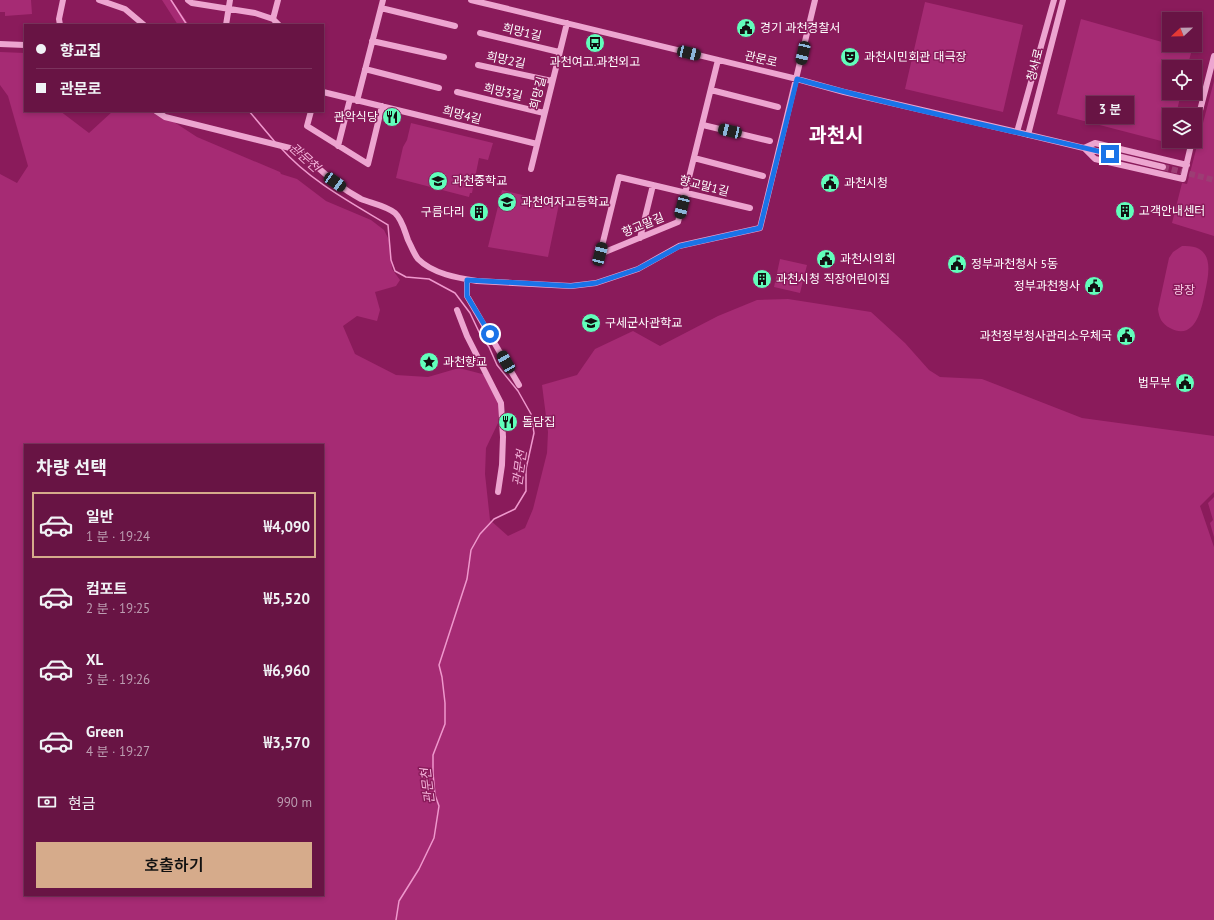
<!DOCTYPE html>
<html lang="ko">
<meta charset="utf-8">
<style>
body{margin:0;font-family:"PT Sans","Noto Sans KR",sans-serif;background:#70214f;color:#f1f3f6;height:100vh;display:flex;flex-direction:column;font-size:15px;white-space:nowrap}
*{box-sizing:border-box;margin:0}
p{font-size:13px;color:#bd9eb2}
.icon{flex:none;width:22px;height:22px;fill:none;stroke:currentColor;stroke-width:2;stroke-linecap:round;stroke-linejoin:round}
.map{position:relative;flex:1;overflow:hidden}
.details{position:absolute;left:24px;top:444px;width:300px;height:452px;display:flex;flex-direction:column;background:#681444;border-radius:0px;box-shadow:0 2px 6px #0003,0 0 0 1px #7b335d}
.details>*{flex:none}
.hud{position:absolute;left:24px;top:24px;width:300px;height:88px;border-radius:0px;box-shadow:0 2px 6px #0003,0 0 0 1px #7b335d;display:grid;align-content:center;height:88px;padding:0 12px;background:#681444}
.needle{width:26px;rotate:248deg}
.tools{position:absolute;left:1162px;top:12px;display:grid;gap:8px}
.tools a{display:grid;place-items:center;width:40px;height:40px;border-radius:0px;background:#681444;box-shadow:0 2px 6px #0003,0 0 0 1px #7b335d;font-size:20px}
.end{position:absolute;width:18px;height:18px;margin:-9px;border:5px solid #1a73e8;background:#fff;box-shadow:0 0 0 2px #fff}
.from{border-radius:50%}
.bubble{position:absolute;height:28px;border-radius:0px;background:#681444;box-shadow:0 2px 6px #0003,0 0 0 1px #7b335d;font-size:13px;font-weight:600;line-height:28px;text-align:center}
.car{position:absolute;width:12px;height:24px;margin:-12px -6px;border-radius:5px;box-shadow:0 0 3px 1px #0007;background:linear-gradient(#222 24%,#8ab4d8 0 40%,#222 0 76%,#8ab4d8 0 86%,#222 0)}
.hud b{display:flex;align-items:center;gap:14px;height:38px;font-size:15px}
.hud b+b{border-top:1px solid #7b335d}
.hud i{width:10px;height:10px;background:#f1f3f6}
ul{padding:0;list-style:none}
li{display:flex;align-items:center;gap:12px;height:66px;margin:0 8px 6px;padding:0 4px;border:2px solid transparent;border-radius:0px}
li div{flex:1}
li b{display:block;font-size:15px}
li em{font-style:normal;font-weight:600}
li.selected{border-color:#d6ab8b}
li>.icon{width:36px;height:36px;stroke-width:1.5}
h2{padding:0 12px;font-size:18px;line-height:48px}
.pay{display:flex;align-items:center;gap:10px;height:44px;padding:0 12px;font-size:15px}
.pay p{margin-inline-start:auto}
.primary-button{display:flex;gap:8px;margin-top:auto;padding:8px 12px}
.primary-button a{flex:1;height:46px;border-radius:0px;background:#d6ab8b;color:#111;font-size:16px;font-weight:600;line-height:46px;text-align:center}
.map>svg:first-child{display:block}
.green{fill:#a62b74;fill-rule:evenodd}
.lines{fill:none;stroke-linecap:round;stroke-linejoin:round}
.stream{stroke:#ef98cd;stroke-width:1.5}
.minor-tunnel{stroke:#9c3d74;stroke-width:6;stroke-dasharray:6 3;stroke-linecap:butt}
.minor{stroke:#eda5d0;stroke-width:6}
.route{stroke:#1a73e8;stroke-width:5}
.labels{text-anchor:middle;stroke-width:3;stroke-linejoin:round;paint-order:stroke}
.poi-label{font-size:12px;fill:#fff;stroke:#8a1b5b;text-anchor:start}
.street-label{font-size:12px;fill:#fff;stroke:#8a1b5b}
.park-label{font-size:12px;fill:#f9cae6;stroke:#8a1b5b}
.water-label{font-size:13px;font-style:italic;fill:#f4b1d9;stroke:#8a1b5b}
.town-label{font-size:20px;font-weight:bold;fill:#fff;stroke:#8a1b5b}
</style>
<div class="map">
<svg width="1214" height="920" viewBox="0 0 1214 920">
<rect width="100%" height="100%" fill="#8a1b5b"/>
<path class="green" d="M0 0H31L32 14 5 16V12H0Z
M162 0H172L189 25H178Z
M925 2 1023 25 1003 112 905 89Z
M1081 19 1169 44V45H1174L1192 50 1187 67H1169V93H1181L1176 115H1169V143L1057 114Z
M0 52 25 53V111H60L89 133 113 111H157L197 137 280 172 281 174 297 179 326 201 371 220 384 230 390 242 392 269 400 280 396 286 375 292 380 310 377 321 357 316 343 326 355 354 396 375 428 377 459 368 486 375 499 398 498 423 486 448 485 474 490 520 508 536 525 528 533 509 547 453 548 432 542 385 577 375 595 349 633 331 660 346 718 316 757 300 788 299 871 312 905 343 929 370 940 377 982 379 1082 418 1214 436V492L1200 506 1214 547V920H0V174L17 183 28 166 8 96 0 85ZM25 445H323V895H25Z
M1214 81V236L1172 223 1182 183 1187 184Z
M411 123 493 143 488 160 479 158 472 193H470L469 197 396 178 403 147 407 140Z
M502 190 559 204 548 257 488 247Z
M1182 246C1214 244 1210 270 1205 292 1202 308 1195 342 1170 328 1162 324 1159 318 1158 309L1169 258 1173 252Z
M780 259 807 265 800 293 774 287Z
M1214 497V537L1210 523 1213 520 1208 503Z"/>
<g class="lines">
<path class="stream" d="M171 0 187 25
M249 111 275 142
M280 147C310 181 350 202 388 225L391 260 395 271 406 277 429 279 455 293 470 313 480 334 489 347 497 365 518 391 531 414 534 433 526 469V491L515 509 494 519 480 534 471 550 467 579 439 665 442 677 445 703V724L433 755V773L435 795 439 806 434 838 419 869 399 901 396 920"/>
<path class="minor-tunnel" d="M1163 167 1214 180"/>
<path class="minor" d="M99 0 125 9 144 25
M188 0 192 3 255 13 273 19 279 25
M471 0 797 79 844 92 1017 132 1163 167
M381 8 455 26
M273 19 278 0
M60 25 59 19 63 0
M226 25 230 0
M480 33 559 52
M372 41 444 57
M0 44 25 45
M478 65 552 81
M365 69 439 88
M711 90 778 107
M323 92 537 144
M457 92 544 113
M357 101 383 0
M156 111 165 117 298 150C319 168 336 186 361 199 371 203 387 206 395 213 402 219 405 232 408 240 411 246 414 254 418 259 433 274 458 278 477 281L571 286 596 283 638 269 679 246 760 228 815 0
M311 111 307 126 368 164 382 106
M703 125 770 141
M1195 130 1214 56
M1017 132 1054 0
M1028 135 1063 0
M338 146 350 99
M694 158 763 176
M1187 165 1095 143 1084 148 1095 159 1183 179 1192 141
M531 169 567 23
M640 238 653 185
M600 254 678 222 718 60
M600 254 619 177 750 208
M467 280V296L519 385
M457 310 467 336 501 403 503 437 502 465 498 492"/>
</g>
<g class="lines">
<path class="route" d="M490 334 467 296V280L571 286 596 283 638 269 680 246 760 228 797 79C900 108 1006 129 1110 154"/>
</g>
<defs>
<symbol id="civic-disc" viewBox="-11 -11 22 22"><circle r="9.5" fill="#61febb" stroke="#8a1b5b"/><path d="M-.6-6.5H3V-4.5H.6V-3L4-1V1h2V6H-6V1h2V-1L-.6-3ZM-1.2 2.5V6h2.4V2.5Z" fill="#111"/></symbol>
<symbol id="bus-disc" viewBox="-11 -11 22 22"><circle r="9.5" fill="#61febb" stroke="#8a1b5b"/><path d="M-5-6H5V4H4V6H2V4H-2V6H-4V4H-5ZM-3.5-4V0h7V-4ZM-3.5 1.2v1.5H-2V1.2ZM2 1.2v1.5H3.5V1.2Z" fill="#111"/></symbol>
<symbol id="theatre-disc" viewBox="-11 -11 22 22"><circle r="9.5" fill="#61febb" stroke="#8a1b5b"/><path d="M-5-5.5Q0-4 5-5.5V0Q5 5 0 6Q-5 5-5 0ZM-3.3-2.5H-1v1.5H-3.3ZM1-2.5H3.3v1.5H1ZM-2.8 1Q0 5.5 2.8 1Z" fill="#111"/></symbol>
<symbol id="restaurant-disc" viewBox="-11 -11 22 22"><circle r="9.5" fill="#61febb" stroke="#8a1b5b"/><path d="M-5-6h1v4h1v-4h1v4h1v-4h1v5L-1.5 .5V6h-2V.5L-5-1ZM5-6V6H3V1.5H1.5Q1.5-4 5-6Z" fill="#111"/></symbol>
<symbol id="school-disc" viewBox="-11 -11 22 22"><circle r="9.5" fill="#61febb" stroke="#8a1b5b"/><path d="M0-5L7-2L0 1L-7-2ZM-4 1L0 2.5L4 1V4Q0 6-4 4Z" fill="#111"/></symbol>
<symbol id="building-disc" viewBox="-11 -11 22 22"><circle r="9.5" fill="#61febb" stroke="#8a1b5b"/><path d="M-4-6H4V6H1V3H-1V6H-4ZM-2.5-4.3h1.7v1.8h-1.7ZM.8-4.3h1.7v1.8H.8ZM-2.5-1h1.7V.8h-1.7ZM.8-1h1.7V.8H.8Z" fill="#111"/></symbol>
<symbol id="university-disc" viewBox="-11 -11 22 22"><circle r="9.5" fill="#61febb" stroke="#8a1b5b"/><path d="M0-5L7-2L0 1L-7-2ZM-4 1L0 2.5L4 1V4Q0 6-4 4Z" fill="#111"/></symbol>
<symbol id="sight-disc" viewBox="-11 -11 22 22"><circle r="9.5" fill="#61febb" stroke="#8a1b5b"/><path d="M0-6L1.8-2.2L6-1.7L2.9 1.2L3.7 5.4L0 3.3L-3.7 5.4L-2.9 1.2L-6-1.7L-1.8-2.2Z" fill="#111"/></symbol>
</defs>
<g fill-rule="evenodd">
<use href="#civic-disc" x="735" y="17" width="22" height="22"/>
<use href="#bus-disc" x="584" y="32" width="22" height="22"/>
<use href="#theatre-disc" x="839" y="46" width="22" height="22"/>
<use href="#restaurant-disc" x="381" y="106" width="22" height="22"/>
<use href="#school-disc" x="427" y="170" width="22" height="22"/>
<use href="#civic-disc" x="819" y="172" width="22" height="22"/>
<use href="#school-disc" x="496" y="191" width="22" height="22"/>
<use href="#building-disc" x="1114" y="200" width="22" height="22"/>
<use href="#building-disc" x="468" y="201" width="22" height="22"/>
<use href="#civic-disc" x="815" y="248" width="22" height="22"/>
<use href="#civic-disc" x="946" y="253" width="22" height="22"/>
<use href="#building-disc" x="751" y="268" width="22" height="22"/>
<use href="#civic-disc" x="1083" y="275" width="22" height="22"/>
<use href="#university-disc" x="580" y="312" width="22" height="22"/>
<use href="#civic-disc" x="1115" y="325" width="22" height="22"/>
<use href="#sight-disc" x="418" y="351" width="22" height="22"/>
<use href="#civic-disc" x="1174" y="372" width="22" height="22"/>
<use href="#restaurant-disc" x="497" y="411" width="22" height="22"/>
</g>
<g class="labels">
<g class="poi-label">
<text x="760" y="32">경기 과천경찰서</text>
<text x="864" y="61">과천시민회관 대극장</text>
<text x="595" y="66" text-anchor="middle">과천여고.과천외고</text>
<text x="378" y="121" text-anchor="end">관악식당</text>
<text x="452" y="185">과천중학교</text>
<text x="844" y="187">과천시청</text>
<text x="521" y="206">과천여자고등학교</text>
<text x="1139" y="215">고객안내센터</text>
<text x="465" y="216" text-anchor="end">구름다리</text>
<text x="840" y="263">과천시의회</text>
<text x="971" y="268">정부과천청사 5동</text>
<text x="776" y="283">과천시청 직장어린이집</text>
<text x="1080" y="290" text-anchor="end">정부과천청사</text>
<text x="605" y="327">구세군사관학교</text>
<text x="1112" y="340" text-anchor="end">과천정부청사관리소우체국</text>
<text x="443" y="366">과천향교</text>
<text x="1171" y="387" text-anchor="end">법무부</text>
<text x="522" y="426">돌담집</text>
</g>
<g class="street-label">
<text transform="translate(522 32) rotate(13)" y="4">희망1길</text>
<text transform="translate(761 59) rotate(13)" y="4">관문로</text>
<text transform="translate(506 60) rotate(12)" y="4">희망2길</text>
<text transform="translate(1035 65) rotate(-76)" y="4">청사로</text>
<text transform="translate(503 92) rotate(13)" y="4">희망3길</text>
<text transform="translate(538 93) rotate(-76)" y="4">희망길</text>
<text transform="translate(462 115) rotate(14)" y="4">희망4길</text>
<text transform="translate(704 186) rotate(14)" y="4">향교말1길</text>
<text transform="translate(643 225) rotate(-22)" y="4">향교말길</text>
</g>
<g class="park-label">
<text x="1184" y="294">광장</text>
</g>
<g class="water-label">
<text transform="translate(305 157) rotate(42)" y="5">관문천</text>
<text transform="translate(519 468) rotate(-82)" y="5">관문천</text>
<text transform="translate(427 786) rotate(-97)" y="5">관문천</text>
</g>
<g class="town-label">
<text x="836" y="142">과천시</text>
</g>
</g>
</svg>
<div class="tools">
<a><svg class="needle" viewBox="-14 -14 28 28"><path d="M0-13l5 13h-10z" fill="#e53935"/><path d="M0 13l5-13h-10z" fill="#bd9eb2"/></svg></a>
<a><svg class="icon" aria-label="locate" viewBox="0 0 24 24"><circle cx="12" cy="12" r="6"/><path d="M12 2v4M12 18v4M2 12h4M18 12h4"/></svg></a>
<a><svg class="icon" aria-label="layers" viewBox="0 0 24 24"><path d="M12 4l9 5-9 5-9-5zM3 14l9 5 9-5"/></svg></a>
</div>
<i class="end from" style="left:490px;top:334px"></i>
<i class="end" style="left:1110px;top:154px"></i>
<div class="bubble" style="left:1086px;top:96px;width:48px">3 분</div>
<i class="car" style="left:689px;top:53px;rotate:103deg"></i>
<i class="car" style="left:803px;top:53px;rotate:193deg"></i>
<i class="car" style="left:730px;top:131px;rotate:283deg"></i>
<i class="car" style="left:335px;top:182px;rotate:125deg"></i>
<i class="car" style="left:682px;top:207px;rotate:194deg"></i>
<i class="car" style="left:600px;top:254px;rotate:14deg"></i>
<i class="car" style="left:506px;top:362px;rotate:330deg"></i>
<div class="hud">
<b><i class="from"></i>향교집</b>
<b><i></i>관문로</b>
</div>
<section class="details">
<h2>차량 선택</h2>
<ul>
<li class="selected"><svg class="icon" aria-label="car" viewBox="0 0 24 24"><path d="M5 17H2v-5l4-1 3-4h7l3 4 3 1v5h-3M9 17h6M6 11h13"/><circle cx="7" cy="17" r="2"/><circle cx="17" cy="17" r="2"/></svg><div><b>일반</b><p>1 분 · 19:24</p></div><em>₩4,090</em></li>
<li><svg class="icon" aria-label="car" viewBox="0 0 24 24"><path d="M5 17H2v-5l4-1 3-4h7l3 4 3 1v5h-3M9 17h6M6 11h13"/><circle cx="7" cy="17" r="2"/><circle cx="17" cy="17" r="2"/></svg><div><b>컴포트</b><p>2 분 · 19:25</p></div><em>₩5,520</em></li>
<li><svg class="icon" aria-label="car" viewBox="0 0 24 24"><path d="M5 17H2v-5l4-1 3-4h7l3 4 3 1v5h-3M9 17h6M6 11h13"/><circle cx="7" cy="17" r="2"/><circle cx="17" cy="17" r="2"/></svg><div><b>XL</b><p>3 분 · 19:26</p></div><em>₩6,960</em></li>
<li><svg class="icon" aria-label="car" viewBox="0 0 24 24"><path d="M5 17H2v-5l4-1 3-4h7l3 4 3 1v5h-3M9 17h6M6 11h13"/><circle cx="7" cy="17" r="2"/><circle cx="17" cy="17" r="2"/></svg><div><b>Green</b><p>4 분 · 19:27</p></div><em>₩3,570</em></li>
</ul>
<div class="pay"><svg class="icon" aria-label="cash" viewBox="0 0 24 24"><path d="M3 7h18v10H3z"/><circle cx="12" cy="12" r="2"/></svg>현금<p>990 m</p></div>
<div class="primary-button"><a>호출하기</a></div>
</section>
</div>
